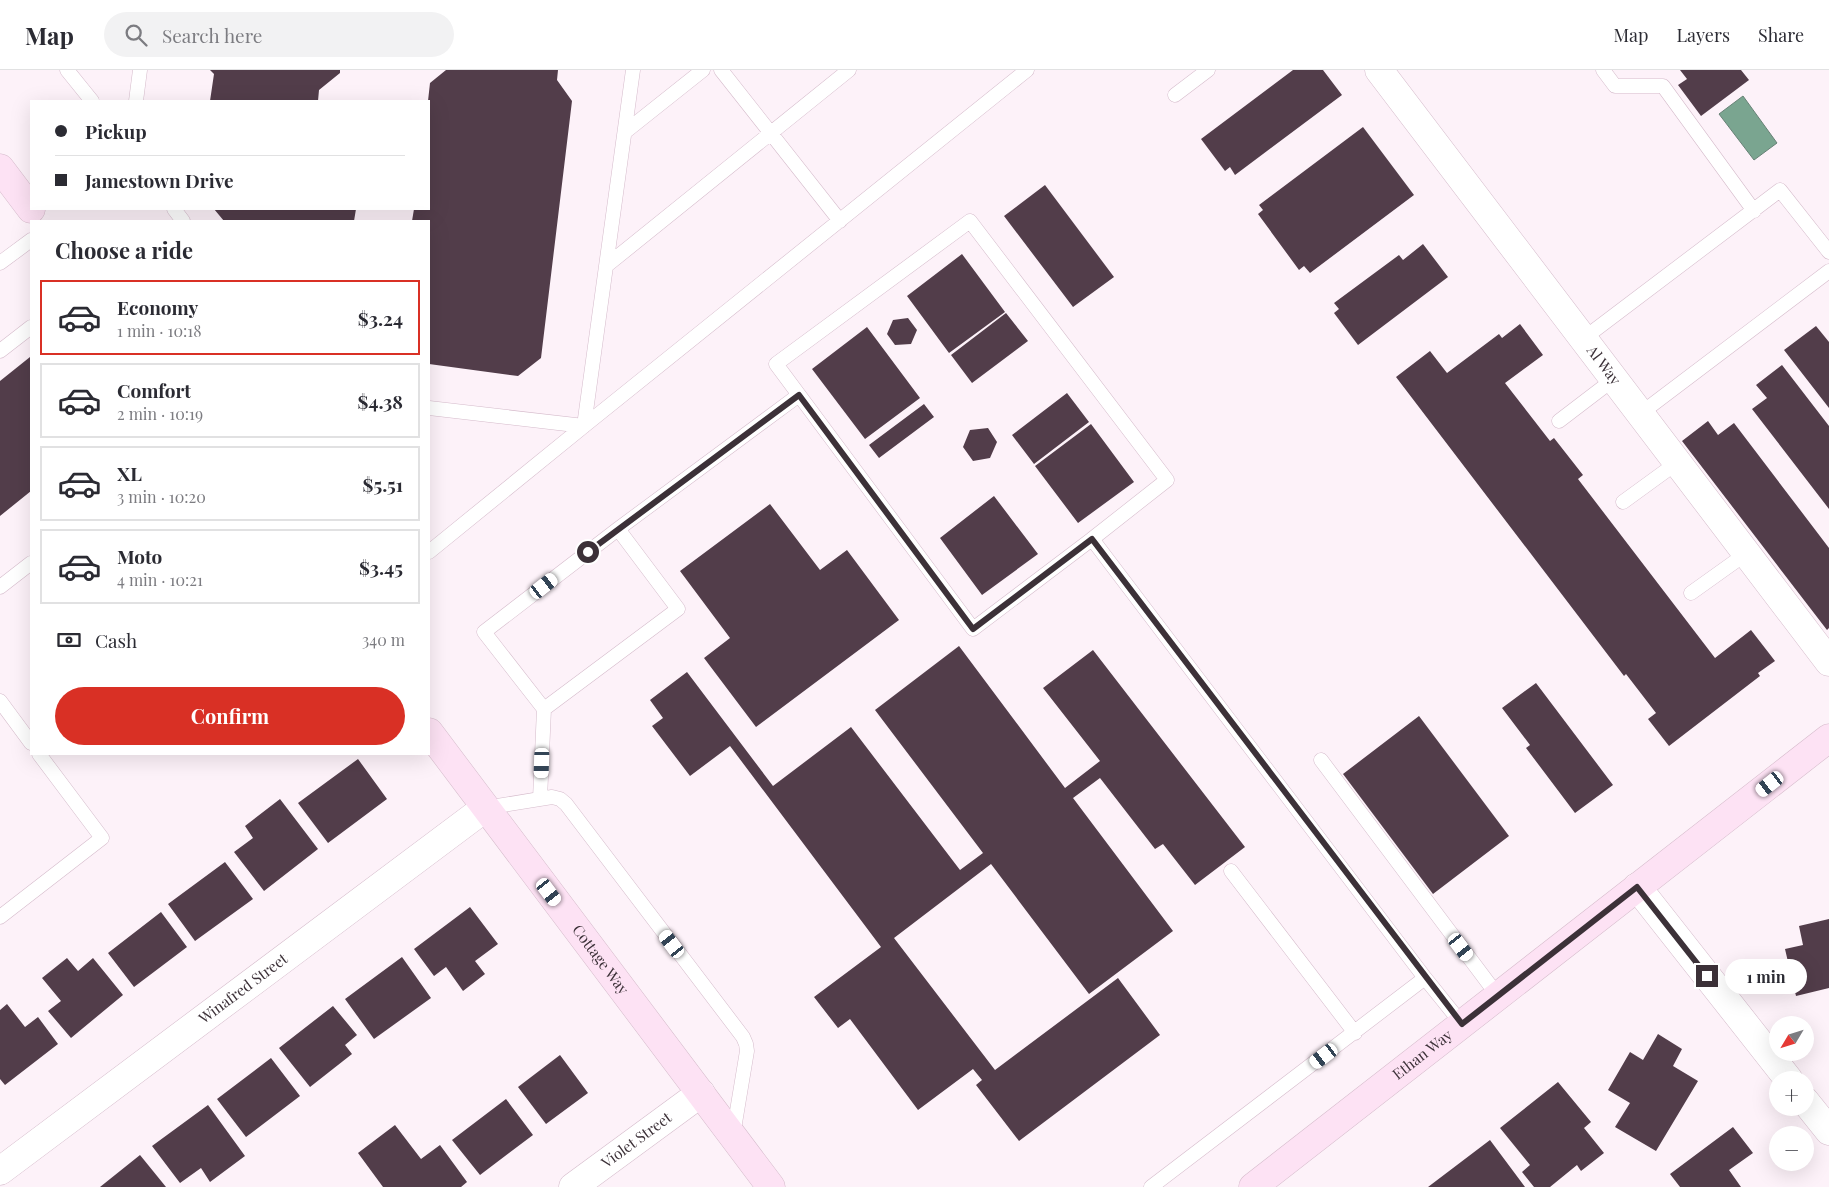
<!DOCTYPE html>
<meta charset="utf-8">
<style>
body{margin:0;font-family:"Playfair Display",serif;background:#f2f2f3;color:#2b2b33;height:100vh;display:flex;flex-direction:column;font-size:19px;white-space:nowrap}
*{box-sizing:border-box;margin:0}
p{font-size:16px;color:#7c7c81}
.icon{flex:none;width:28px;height:28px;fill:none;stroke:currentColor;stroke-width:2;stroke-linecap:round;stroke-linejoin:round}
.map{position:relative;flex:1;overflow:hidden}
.side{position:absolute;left:30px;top:150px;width:400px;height:535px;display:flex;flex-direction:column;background:#fff;border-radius:0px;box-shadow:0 5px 20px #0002}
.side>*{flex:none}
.hud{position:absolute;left:30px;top:30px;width:400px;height:110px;border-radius:0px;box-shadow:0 5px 20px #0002;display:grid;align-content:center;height:110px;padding:0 25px;background:#fff}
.needle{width:32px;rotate:232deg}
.tools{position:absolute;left:1769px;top:946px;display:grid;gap:10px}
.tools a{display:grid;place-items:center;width:45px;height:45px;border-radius:50%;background:#fff;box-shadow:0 5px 20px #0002;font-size:25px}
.end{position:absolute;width:22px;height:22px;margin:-11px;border:6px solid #3c3138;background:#fff;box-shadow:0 0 0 2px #fff}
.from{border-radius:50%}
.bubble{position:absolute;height:35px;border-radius:18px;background:#fff;box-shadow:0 5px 20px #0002;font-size:16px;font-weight:700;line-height:35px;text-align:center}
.car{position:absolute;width:15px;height:30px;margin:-15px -8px;border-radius:6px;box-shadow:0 0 4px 1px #0007;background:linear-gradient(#fff 24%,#345 0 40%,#fff 0 76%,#345 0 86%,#fff 0)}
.hud b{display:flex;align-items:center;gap:18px;height:48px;font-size:19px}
.hud b+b{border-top:1px solid #e1e1e2}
.hud i{width:12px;height:12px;background:#2b2b33}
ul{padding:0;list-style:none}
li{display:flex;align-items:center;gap:15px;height:75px;margin:0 10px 8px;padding:0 15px;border:2px solid #e1e1e2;border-radius:0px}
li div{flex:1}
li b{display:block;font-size:19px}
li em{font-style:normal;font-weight:700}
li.active{border-color:#d93025}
li>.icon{width:45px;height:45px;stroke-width:1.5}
h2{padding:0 25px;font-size:22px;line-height:60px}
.pay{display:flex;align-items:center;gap:12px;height:55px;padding:0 25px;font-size:19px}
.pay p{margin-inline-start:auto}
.button{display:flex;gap:10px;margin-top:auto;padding:10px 25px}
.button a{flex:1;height:58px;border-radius:30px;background:#d93025;color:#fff;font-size:20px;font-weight:700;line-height:58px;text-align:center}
header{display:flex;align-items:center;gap:30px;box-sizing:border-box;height:70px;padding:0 25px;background:#fff;border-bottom:1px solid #e1e1e2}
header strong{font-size:24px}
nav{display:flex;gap:28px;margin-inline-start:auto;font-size:18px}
.search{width:350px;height:45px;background:#f2f2f3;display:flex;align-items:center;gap:12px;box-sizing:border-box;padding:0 18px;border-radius:28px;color:#7c7c81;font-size:19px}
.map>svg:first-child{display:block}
.water{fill:#7aa590;stroke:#678276}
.building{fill:#523d4a}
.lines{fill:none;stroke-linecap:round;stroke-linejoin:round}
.lane-casing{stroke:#d5bbcb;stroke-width:15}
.street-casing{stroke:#d5bbcb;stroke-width:29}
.secondary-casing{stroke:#d5bbcb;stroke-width:29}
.lane{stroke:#fff;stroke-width:14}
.street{stroke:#fff;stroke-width:28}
.secondary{stroke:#fde2f4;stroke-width:28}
.route{stroke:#3c3138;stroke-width:6}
.labels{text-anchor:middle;stroke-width:5;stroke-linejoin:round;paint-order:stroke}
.street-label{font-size:15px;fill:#3c3138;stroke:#fff}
</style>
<header>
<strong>Map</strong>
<div class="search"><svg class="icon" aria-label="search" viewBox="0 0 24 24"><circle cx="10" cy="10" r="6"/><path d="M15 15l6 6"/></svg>Search here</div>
<nav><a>Map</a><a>Layers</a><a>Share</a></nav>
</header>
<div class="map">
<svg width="1829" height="1117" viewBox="0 0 1829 1117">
<rect width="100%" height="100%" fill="#fdf2f9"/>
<path class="water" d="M1743 26 1777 73 1754 90 1719 44Z"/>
<path class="building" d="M210 0H340V3L319 20 318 31H210L214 4Z
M446 0H558L557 10 572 31 541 288 518 306 429 294V151H412L414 139H429L428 31 430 13Z
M1293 0H1323L1342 25 1235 105 1230 97 1225 101 1201 69Z
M1680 0H1741L1749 10 1701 46 1678 15 1687 9Z
M1363 57 1414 125 1310 203 1304 196 1299 200 1258 144 1263 140 1259 135Z
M1045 115 1114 207 1073 237 1004 146Z
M214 139H356L354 151H224Z
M1423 174 1448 207 1358 275 1334 243 1339 239 1334 233 1399 185 1403 190Z
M962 184 1005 242 949 283 907 226Z
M1006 243 1028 271 972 313 951 285Z
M908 248 917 260 911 274 895 275 887 264 893 250Z
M1520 254 1543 285 1505 313 1550 371 1554 368 1583 405 1578 409 1715 588 1751 560 1775 591 1758 603 1760 606 1669 676 1648 649 1656 643 1626 604 1624 606 1396 307 1430 281 1447 303 1499 264 1502 268Z
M1816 256 1829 272V338L1784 280Z
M867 257 920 328 865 369 812 299Z
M30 287 31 289V421L0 446V311Z
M1782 295 1829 356V439L1752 339 1767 328 1756 315Z
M1067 323 1089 352 1034 394 1012 365Z
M924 334 934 347 879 388 869 375Z
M1708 351 1718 365 1734 353 1829 478V558L1827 560 1682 371Z
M1091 354 1134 412 1078 453 1035 396Z
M988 358 997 372 990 388 973 391 963 377 970 360Z
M994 426 1038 484 982 525 940 468Z
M770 434 820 500 847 480 899 550 756 657 704 588 730 568 680 501Z
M959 576 1065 718 1100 691 1043 618 1093 580 1245 777 1195 815 1163 774 1155 779 1100 708 1073 728 1173 861 1089 924 991 794 894 868 995 1000 1118 908 1160 965 1019 1071 976 1015 982 1010 973 999 918 1040 850 949 838 958 814 927 881 877 730 676 690 706 652 656 663 648 650 630 687 602 773 716 851 657 960 800 983 783 875 640Z
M1536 613 1613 715 1575 743 1526 678 1530 675 1502 638Z
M1419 646 1509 766 1433 824 1343 704Z
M358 689 387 729 328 773 298 733Z
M280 729 318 779 264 821 234 782 253 768 245 756Z
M225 792 253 829 195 871 168 834Z
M470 837 498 874 475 891 485 904 463 921 446 897 434 906 414 879Z
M161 842 187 877 134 917 108 883Z
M1829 849V918L1796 926 1785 879 1803 875 1799 856Z
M402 887 431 928 374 969 345 929Z
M67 888 78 901 93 888 123 925 71 968 48 941 61 931 42 908Z
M7 934 25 957 38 947 58 974 5 1015 0 1009V940Z
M333 936 357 965 345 975 352 984 310 1017 279 978Z
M1658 964 1682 979 1673 996 1698 1011 1656 1081 1615 1057 1630 1033 1608 1020 1630 982 1643 990Z
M560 985 588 1023 546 1054 518 1017Z
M271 988 300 1026 246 1067 217 1029Z
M1558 1012 1591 1052 1584 1058 1604 1083 1581 1101 1577 1095 1550 1117H1534L1522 1102 1530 1095 1500 1058Z
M506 1029 533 1065 480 1105 452 1070Z
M208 1035 245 1086 210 1112 201 1098 180 1113 152 1076Z
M395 1055 421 1089 440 1075 467 1112 461 1117H383L358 1083Z
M1733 1057 1753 1083 1729 1100 1741 1117H1680L1670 1104Z
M1490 1070 1525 1117H1428Z
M140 1085 166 1117H100Z"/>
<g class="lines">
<defs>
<path id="lane" d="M67 0 92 31
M633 0 584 356 1027 0
M721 0 840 151
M1603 0 1615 16H1663L1754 141
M1175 25 1208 0
M136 31 140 0
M625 62 703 0
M174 139 183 151
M0 193 31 170
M606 196 849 0
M1583 269 1780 120 1829 182
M0 281 31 257
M429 338 584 356
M1640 344 1829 201
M1559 351 1614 309
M1623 432 1678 392
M618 459 678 539 544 639 484 562 618 459 799 325
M1092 469 973 559 776 294 970 151 1167 410 1092 469 1425 908 1151 1117
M429 482 584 356
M0 517 31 493
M1691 523 1747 483
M0 631 31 673
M1321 690 1498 926
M540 729 544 639
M485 738 552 727 560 729 566 734 743 967 746 974 747 981 733 1065
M1231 801 1355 963
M0 847 102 768 39 684
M1425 908 1462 954"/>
<g id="street">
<path id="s1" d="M1379 0 1829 592"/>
<path d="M1637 817 1789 1010"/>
<path d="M1805 1031 1829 1061"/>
<path id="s2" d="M0 1101 485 738"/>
<path id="s3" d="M573 1117 701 1023"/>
</g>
<g id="secondary">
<path d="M0 98 31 139"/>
<path id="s4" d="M429 662 771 1117"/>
<path id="s5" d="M1253 1117 1829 668"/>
</g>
</defs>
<use href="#lane" class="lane-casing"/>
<use href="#street" class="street-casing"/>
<use href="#secondary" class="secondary-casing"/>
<use href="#lane" class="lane"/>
<use href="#street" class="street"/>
<use href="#secondary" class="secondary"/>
</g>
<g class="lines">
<path class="route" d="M588 482 799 325 973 559 1092 469 1462 954 1637 817 1707 906"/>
</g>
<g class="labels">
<g class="street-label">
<text dy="5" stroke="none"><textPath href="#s1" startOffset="371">Al Way</textPath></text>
<text dy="5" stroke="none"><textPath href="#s4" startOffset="285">Cottage Way</textPath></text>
<text dy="5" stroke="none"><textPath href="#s2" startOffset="304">Winafred Street</textPath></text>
<text dy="5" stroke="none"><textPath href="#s5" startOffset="215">Ethan Way</textPath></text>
<text dy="5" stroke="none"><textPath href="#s3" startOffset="79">Violet Street</textPath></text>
</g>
</g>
</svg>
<div class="tools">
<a><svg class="needle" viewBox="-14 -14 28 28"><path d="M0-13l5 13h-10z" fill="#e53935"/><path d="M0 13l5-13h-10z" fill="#7c7c81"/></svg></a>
<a>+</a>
<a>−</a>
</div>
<i class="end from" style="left:588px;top:482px"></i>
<i class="end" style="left:1707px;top:906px"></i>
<div class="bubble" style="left:1725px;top:889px;width:82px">1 min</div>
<i class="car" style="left:544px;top:516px;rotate:52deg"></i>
<i class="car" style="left:542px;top:693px;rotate:182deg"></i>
<i class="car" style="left:1770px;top:714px;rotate:232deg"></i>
<i class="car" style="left:549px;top:822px;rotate:143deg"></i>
<i class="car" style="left:672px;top:874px;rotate:323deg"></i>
<i class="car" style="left:1461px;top:877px;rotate:143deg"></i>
<i class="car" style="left:1324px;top:986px;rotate:233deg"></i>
<div class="hud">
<b><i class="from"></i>Pickup</b>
<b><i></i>Jamestown Drive</b>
</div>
<section class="side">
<h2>Choose a ride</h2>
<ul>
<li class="active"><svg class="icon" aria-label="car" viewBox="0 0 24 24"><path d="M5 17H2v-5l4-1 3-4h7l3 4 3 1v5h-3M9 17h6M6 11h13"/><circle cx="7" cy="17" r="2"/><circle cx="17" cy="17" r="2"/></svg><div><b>Economy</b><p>1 min · 10:18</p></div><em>$3.24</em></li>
<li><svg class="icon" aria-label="car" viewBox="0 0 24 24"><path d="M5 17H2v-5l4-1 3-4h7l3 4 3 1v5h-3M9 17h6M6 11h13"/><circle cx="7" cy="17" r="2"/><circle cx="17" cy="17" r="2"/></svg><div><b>Comfort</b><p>2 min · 10:19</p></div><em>$4.38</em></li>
<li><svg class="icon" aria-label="car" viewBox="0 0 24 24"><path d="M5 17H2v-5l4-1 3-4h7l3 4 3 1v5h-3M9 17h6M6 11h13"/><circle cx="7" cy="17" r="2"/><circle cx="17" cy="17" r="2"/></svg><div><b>XL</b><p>3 min · 10:20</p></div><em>$5.51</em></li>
<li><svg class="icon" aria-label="car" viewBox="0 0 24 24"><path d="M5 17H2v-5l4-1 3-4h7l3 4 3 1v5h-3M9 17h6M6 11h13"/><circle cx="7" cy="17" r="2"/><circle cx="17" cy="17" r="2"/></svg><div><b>Moto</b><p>4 min · 10:21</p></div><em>$3.45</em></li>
</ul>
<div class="pay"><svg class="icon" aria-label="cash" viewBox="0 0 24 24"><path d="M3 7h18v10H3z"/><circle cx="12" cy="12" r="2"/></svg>Cash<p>340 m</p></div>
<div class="button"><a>Confirm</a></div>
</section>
</div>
